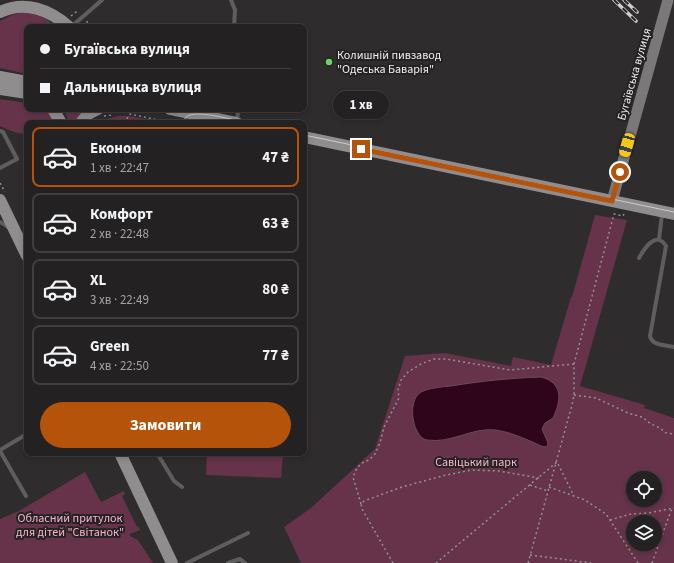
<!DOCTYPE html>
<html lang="uk">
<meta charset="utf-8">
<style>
body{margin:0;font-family:"Source Sans 3",sans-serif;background:#2f2e2f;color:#f1f3f6;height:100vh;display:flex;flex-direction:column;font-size:15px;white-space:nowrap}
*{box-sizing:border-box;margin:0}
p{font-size:13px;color:#a3a3a5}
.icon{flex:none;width:22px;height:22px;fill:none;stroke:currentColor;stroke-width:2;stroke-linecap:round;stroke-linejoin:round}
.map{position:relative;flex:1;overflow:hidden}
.details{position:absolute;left:24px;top:120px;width:283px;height:336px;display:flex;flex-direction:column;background:#232122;border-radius:8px;box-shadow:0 2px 6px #0003,0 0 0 1px #403e40}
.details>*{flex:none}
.hud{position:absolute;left:24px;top:24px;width:283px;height:88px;border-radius:8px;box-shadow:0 2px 6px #0003,0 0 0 1px #403e40;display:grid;align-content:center;height:88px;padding:0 16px;background:#232122}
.tools{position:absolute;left:626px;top:471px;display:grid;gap:8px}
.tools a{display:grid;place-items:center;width:36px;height:36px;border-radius:50%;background:#232122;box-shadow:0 2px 6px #0003,0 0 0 1px #403e40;font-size:20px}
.end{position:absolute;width:18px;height:18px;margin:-9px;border:5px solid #b45309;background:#fff;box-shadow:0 0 0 2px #fff}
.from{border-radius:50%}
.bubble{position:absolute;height:28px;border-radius:14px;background:#232122;box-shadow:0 2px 6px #0003,0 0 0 1px #403e40;font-size:13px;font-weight:700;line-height:28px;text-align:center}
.car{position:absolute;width:12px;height:24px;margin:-12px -6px;border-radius:5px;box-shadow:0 0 3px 1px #0007;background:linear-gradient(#f5c518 24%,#345 0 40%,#f5c518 0 76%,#345 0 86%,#f5c518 0)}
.hud b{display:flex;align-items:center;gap:14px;height:38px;font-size:15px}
.hud b+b{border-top:1px solid #403e40}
.hud i{width:10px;height:10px;background:#f1f3f6}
ul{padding:7px 0 0;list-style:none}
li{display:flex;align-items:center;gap:12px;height:60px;margin:0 8px 6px;padding:0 8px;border:2px solid #403e40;border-radius:8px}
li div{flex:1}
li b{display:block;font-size:15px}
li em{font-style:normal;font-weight:700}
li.selected{border-color:#b45309}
li>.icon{width:36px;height:36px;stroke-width:1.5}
.cta{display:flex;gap:8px;margin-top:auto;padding:8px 16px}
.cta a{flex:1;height:46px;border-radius:24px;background:#b45309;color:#fff;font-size:16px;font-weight:700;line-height:46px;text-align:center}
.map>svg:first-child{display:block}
.green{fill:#66334a;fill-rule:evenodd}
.water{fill:#2e051a;stroke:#684b5a}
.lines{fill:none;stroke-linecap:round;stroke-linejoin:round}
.path{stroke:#939192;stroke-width:1.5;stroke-dasharray:2 3;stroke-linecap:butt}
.lane{stroke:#5f5e5e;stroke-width:4}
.secondary{stroke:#7b7879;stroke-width:11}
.primary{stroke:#908d8e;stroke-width:12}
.tram{stroke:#cfcdce;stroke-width:1}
.rail-casing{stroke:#cfcdce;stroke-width:3.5}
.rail{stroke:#252223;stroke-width:2;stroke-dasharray:6;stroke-linecap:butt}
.route{stroke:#b45309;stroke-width:5}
.poi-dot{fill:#67d466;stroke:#252223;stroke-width:1.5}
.labels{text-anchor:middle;stroke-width:4;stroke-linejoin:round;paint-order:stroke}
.poi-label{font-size:12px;fill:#f0eeef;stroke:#252223;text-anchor:start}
.street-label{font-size:12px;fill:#f0eeef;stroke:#252223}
.park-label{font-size:12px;fill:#fab3cf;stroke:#252223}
</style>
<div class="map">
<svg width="674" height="563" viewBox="0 0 674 563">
<rect width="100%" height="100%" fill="#2f2c2d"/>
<path class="green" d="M23 12C35 14 47 17 55 27H27V74L0 68V21L12 15Z
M0 99 27 103V109H45L51 115 56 123H27V134C17 134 9 130 0 126Z
M64 109H78L84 111 76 123H69Z
M118 116H130L164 123H93Z
M595 215 627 220 580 386 645 405 644 408 674 418V563H301L284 527 311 508 375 449 405 356 445 353 511 366 513 357 551 365 571 297H572ZM633 478H655V500H633ZM633 522H655V544H633Z
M207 453H283L281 478 206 475Z
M85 472 101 502 124 491 125 494 122 496 137 527 138 526 140 530 130 534V536L138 540 153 563H0V519L19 511Z"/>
<path class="water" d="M541 377C564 383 561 401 553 418L545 423 542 429 548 443 547 447C541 447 536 443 530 441 519 436 508 432 496 430 472 427 451 444 427 440 413 438 406 401 421 392 429 388 441 387 451 386 481 381 511 378 541 377Z"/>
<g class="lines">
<path class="path" d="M71 16 76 12 78 14
M87 21 88 27
M104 116 112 115
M124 123 130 114 172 123
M0 183 5 192
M574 395 596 398 628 413 642 417 651 424 660 428 666 433 674 434
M530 485 548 491
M549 487 585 500 606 514 638 563
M361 504 353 477 357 468 362 463 369 460 375 454 380 443 384 427 399 398 398 390 401 380 408 372 421 364 434 359H446L510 370 574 364
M610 520 631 514 648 513 674 508
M530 555 592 563
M393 563 362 509 361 504 364 501 402 487 442 476 471 470 499 471 539 478
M436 563 557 462 574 496
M528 563 572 405 574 395V364L614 214 623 216 624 214
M652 563 672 508"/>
<path class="lane" d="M231 0 235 10 234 27
M71 27 102 0
M236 122 239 109
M0 131 3 132 17 159 0 168
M0 222 10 228
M659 240 662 214
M639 258C644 249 656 230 666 246L650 336C652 346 666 345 674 347
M0 450 27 434
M0 451 26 496
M157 453 174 481 182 487
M187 563 248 533
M228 563 240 559 245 563"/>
<path class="secondary" d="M612 201 668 0"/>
<path class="primary" d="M0 12C25 0 50 10 69 27
M0 77 27 82
M0 89 27 93
M53 109 61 123
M170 109 237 123
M81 123 88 114 98 109
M304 137 674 214
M0 200 27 256
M120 453 172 563"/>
<path class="tram" d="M181 123C184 120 186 116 190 115 202 111 234 120 247 123
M304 135 674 212"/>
<defs>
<path id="rail" d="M614 0 636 21
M624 0 637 12"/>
</defs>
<use href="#rail" class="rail-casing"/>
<use href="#rail" class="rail"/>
</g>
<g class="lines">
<path class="route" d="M361 149 612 201 620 172"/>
</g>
<circle class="poi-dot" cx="329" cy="62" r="4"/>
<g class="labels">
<g class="poi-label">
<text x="337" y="59">Колишній пивзавод<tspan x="337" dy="14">"Одеська Баварія"</tspan></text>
</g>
<g class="street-label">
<text transform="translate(634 74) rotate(-74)" y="4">Бугаївська вулиця</text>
</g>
<g class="park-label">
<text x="476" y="466">Савіцький парк</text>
<text x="70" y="522">Обласний притулок<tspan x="70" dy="14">для дітей "Світанок"</tspan></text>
</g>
</g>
</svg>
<div class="tools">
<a><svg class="icon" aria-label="locate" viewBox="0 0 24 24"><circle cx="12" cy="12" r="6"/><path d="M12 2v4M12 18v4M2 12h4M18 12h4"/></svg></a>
<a><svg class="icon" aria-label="layers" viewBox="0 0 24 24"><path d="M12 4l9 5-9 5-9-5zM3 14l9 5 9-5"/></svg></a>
</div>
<i class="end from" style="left:620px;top:172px"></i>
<i class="end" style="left:361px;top:149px"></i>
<div class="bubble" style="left:333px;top:91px;width:56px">1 хв</div>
<i class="car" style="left:627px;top:145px;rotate:196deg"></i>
<div class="hud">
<b><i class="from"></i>Бугаївська вулиця</b>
<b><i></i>Дальницька вулиця</b>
</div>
<section class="details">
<ul>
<li class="selected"><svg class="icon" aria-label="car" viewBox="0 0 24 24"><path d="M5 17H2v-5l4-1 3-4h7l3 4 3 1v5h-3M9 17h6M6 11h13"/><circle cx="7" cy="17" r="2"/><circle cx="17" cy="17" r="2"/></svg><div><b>Економ</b><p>1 хв · 22:47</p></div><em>47 ₴</em></li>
<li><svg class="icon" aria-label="car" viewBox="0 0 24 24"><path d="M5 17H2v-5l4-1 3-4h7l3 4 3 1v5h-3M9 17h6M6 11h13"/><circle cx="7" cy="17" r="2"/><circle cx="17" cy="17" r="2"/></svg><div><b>Комфорт</b><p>2 хв · 22:48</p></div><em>63 ₴</em></li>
<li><svg class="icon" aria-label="car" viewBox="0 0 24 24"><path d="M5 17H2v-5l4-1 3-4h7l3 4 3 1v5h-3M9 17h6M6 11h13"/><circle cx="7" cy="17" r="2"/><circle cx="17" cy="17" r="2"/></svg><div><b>XL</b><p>3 хв · 22:49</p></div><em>80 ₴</em></li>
<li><svg class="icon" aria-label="car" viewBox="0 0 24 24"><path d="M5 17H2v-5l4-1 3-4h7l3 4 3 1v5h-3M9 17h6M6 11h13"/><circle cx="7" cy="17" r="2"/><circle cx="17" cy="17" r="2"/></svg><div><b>Green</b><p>4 хв · 22:50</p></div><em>77 ₴</em></li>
</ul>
<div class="cta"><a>Замовити</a></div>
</section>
</div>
